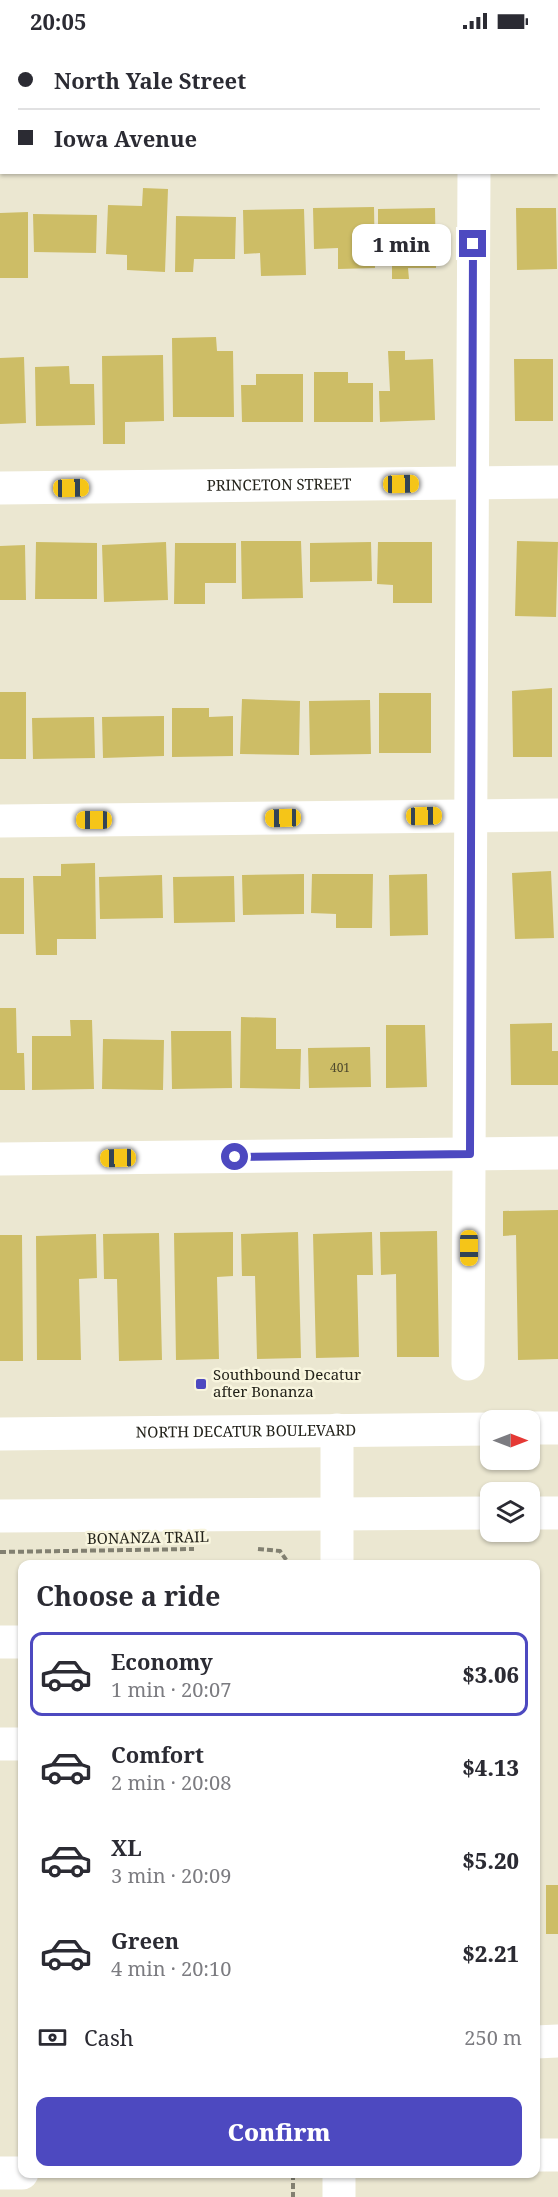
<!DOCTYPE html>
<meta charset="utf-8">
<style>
body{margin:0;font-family:"Noto Serif",serif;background:#f2f2f3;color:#2b2b33;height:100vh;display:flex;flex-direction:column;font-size:22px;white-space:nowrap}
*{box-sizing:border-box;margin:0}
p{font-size:20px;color:#7c7c81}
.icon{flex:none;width:33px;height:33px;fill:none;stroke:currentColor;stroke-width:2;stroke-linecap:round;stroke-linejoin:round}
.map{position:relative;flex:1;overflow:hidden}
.panel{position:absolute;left:18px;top:1518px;width:522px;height:618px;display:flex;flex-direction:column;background:#fff;border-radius:12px;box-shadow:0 2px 4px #0004}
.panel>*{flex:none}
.guide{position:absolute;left:0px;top:0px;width:558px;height:132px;box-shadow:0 2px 4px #0004;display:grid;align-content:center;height:132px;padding:0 18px;background:#fff}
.needle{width:39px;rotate:90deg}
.tools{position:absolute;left:480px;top:1368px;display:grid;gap:12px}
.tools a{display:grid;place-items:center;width:60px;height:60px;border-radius:12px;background:#fff;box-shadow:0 2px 4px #0004;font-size:30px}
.end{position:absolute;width:27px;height:27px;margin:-14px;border:8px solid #4d49c0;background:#fff;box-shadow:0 0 0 3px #fff}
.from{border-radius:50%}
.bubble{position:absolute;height:42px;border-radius:12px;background:#fff;box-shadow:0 2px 4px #0004;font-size:20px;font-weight:800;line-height:42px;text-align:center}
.car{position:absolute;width:18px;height:36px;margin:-18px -9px;border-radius:8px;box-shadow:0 0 4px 2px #0007;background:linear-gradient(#f5c518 24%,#345 0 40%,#f5c518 0 76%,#345 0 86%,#f5c518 0)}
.guide b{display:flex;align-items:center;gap:21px;height:57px;font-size:22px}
.guide b+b{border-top:2px solid #e1e1e2}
.guide i{width:15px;height:15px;background:#2b2b33}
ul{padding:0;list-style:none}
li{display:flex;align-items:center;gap:18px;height:84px;margin:0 12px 9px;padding:0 6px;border:3px solid transparent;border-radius:12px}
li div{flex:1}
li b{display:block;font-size:22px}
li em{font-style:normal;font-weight:800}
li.active{border-color:#4d49c0}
li>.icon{width:54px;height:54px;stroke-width:1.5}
h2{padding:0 18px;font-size:27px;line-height:72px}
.pay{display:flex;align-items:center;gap:15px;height:66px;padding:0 18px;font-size:22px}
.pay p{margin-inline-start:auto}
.cta{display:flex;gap:12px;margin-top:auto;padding:12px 18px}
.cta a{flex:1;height:69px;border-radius:12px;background:#4d49c0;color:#fff;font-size:24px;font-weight:800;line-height:69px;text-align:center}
.status{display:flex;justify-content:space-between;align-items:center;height:42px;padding:0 30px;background:#fff;direction:ltr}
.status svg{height:16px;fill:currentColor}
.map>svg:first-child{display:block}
.building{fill:#cdbd66}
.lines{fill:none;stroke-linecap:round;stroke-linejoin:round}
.path{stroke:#828071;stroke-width:4;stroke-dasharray:6 3;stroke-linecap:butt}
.minor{stroke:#fff;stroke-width:33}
.major{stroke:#fff;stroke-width:33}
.route{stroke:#4d49c0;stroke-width:8}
.poi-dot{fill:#4d49c0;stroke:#f8f5de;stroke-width:2}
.labels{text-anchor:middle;stroke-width:5;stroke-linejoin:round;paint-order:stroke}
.number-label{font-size:12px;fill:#4e492d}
.street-label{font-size:15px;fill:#23221a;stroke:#f8f5de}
.poi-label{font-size:15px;fill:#23221a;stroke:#f8f5de;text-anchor:start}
</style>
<div class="status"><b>20:05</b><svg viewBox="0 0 49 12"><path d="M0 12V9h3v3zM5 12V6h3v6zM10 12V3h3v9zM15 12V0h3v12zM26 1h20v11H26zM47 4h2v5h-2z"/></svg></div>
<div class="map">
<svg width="558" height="2155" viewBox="0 0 558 2155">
<rect width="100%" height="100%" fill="#ebe7d1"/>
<path class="building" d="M143 146 168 147 165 230 127 228V213L106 212 108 163 142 164Z
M374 165 375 226 338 227V206L314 207 313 166Z
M435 166 436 226H408L409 237H392V204L378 205V167Z
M516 166H556L557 227 517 228Z
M304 167 306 233 261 234 260 211 244 212 243 168Z
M28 170V236H0V171Z
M33 172 97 173 96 211 34 210Z
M176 174 236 175 235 217H194L193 230H175Z
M216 295 217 309H233L234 375H173L172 296Z
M388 309H405V318L433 317 435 378 380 380 379 349H390Z
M163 313 164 379 125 380V402H103L102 314Z
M24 315 26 381 0 382V316Z
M514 317H553V379H515Z
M69 324 70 342H94L95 383 36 384 35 325Z
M314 330H348V341H373V380H314Z
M256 332H303V380H242L241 343H256Z
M241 499H301L303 556 242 557Z
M517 499 558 500 556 575 515 574Z
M36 500 97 501V557H35Z
M166 500 168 558 104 560 102 503Z
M371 500 372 539 310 540V501Z
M378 500H432V561H393V543L377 542Z
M175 501H236V541H205V562H174Z
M25 503 26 558H0V504Z
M552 646V715H513L512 649Z
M0 650H26V717H0Z
M379 651H431V711H379Z
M242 657 300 659 299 713 240 712Z
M370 658 371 712 310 713 309 659Z
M172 666H209V675L233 674V714L172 715Z
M164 674V714L103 716 102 675Z
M94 675 95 716 33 717 32 676Z
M95 821 96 897H57V913H36L33 834H61V822Z
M551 829 554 896 515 897 512 831Z
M304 832V872L243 873 242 833Z
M312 832H373L372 886H336V872L311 871Z
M427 832 428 893 390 894 389 833Z
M162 833 163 876 100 877 99 835Z
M234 834 235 880 174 881 173 835Z
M0 836H24V892H0Z
M0 966H16L17 1011H24L25 1048H0Z
M241 975 276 976V1007H301L300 1047 240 1046Z
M70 978H92L94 1047 32 1048V994H71Z
M552 981V1009H558V1043H511L510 982Z
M386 983H425L427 1045 386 1046Z
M171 989H231L232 1046 172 1047Z
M103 997 164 998 163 1048 102 1047Z
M370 1005 371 1045 309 1046 308 1006Z
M558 1168V1317L518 1318 516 1193 503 1194V1169Z
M437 1189 439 1315H397L396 1232 381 1233 380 1190Z
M233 1190V1234L217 1235 219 1317 176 1318 174 1191Z
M298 1190 301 1316 257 1317 255 1234H242L241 1192Z
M372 1190 373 1233H357L359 1315 316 1316 313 1192Z
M159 1191 162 1318 119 1319 117 1237H104L103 1192Z
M96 1192 97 1236 79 1237 81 1318H37L36 1194Z
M0 1193H22L23 1319H0Z
M546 1843H558V1892H546Z"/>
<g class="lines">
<path class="path" d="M258 1507 280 1509 289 1522
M0 1510 194 1507
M293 2132V2155"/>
<g class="minor">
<path d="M474 2V0"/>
<path d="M556 108H558"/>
<path d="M0 114H2"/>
<path id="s1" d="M0 446 558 440"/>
<path d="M0 779 558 773"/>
<path d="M0 1117 558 1111"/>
<path d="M468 1322 474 130"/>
<path d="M337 1388V1522"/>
<path d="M0 1600H22"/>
<path d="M0 1702H22"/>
<path d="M536 2000 558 1999"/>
<path d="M536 2113H558"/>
<path d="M0 2131H22"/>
<path d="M339 2132V2155"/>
</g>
<g class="major">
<path d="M530 1386H558"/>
<path id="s2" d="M0 1392 490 1387"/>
<path d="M530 1471H558"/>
<path d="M0 1474 490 1471"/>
</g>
</g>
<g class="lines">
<path class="route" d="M235 1115 470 1112 473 202"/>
</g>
<rect class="poi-dot" x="195" y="1336" width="12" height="12" rx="3"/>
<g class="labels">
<g class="number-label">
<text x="340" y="1030">401</text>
</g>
<g class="street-label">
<text dy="5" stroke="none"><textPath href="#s1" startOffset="279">PRINCETON STREET</textPath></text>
<text dy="5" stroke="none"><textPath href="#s2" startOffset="246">NORTH DECATUR BOULEVARD</textPath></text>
<text transform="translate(148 1496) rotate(-1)" y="5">BONANZA TRAIL</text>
</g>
<g class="poi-label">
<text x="213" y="1338">Southbound Decatur<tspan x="213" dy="17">after Bonanza</tspan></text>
</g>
</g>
</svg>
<div class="tools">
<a><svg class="needle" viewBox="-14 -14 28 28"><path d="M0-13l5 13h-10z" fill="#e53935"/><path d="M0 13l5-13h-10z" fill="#7c7c81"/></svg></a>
<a><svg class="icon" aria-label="layers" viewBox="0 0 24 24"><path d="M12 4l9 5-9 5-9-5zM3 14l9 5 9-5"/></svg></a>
</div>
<i class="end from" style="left:235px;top:1115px"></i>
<i class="end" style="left:473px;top:202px"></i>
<div class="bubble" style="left:352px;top:182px;width:99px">1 min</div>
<i class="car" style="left:401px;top:442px;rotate:89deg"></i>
<i class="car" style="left:71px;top:446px;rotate:89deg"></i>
<i class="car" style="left:424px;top:774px;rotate:89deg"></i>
<i class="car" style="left:283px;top:776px;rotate:269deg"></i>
<i class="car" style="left:94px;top:778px;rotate:270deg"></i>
<i class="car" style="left:118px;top:1116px;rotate:269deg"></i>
<i class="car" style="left:469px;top:1206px;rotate:180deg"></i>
<div class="guide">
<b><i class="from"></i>North Yale Street</b>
<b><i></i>Iowa Avenue</b>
</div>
<section class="panel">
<h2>Choose a ride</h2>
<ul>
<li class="active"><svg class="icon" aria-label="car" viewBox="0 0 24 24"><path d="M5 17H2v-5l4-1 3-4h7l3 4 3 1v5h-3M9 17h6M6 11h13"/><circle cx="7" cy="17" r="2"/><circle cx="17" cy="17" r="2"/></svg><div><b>Economy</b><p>1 min · 20:07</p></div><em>$3.06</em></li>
<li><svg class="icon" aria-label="car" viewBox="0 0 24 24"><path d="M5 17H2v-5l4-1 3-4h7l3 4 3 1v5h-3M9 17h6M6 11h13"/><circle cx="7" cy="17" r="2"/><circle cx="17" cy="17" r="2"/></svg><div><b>Comfort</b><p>2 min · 20:08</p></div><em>$4.13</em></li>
<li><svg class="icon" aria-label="car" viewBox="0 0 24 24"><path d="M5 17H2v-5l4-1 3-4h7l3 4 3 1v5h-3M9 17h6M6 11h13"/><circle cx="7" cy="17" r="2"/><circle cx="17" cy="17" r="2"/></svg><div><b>XL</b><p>3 min · 20:09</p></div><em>$5.20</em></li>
<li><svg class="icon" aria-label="car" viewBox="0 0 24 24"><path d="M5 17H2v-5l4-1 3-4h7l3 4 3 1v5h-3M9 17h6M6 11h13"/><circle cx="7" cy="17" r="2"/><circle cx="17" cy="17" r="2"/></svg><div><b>Green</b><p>4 min · 20:10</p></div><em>$2.21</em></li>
</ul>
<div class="pay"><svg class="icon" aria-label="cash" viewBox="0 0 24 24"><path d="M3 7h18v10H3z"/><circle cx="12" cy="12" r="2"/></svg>Cash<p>250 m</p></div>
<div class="cta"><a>Confirm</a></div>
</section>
</div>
